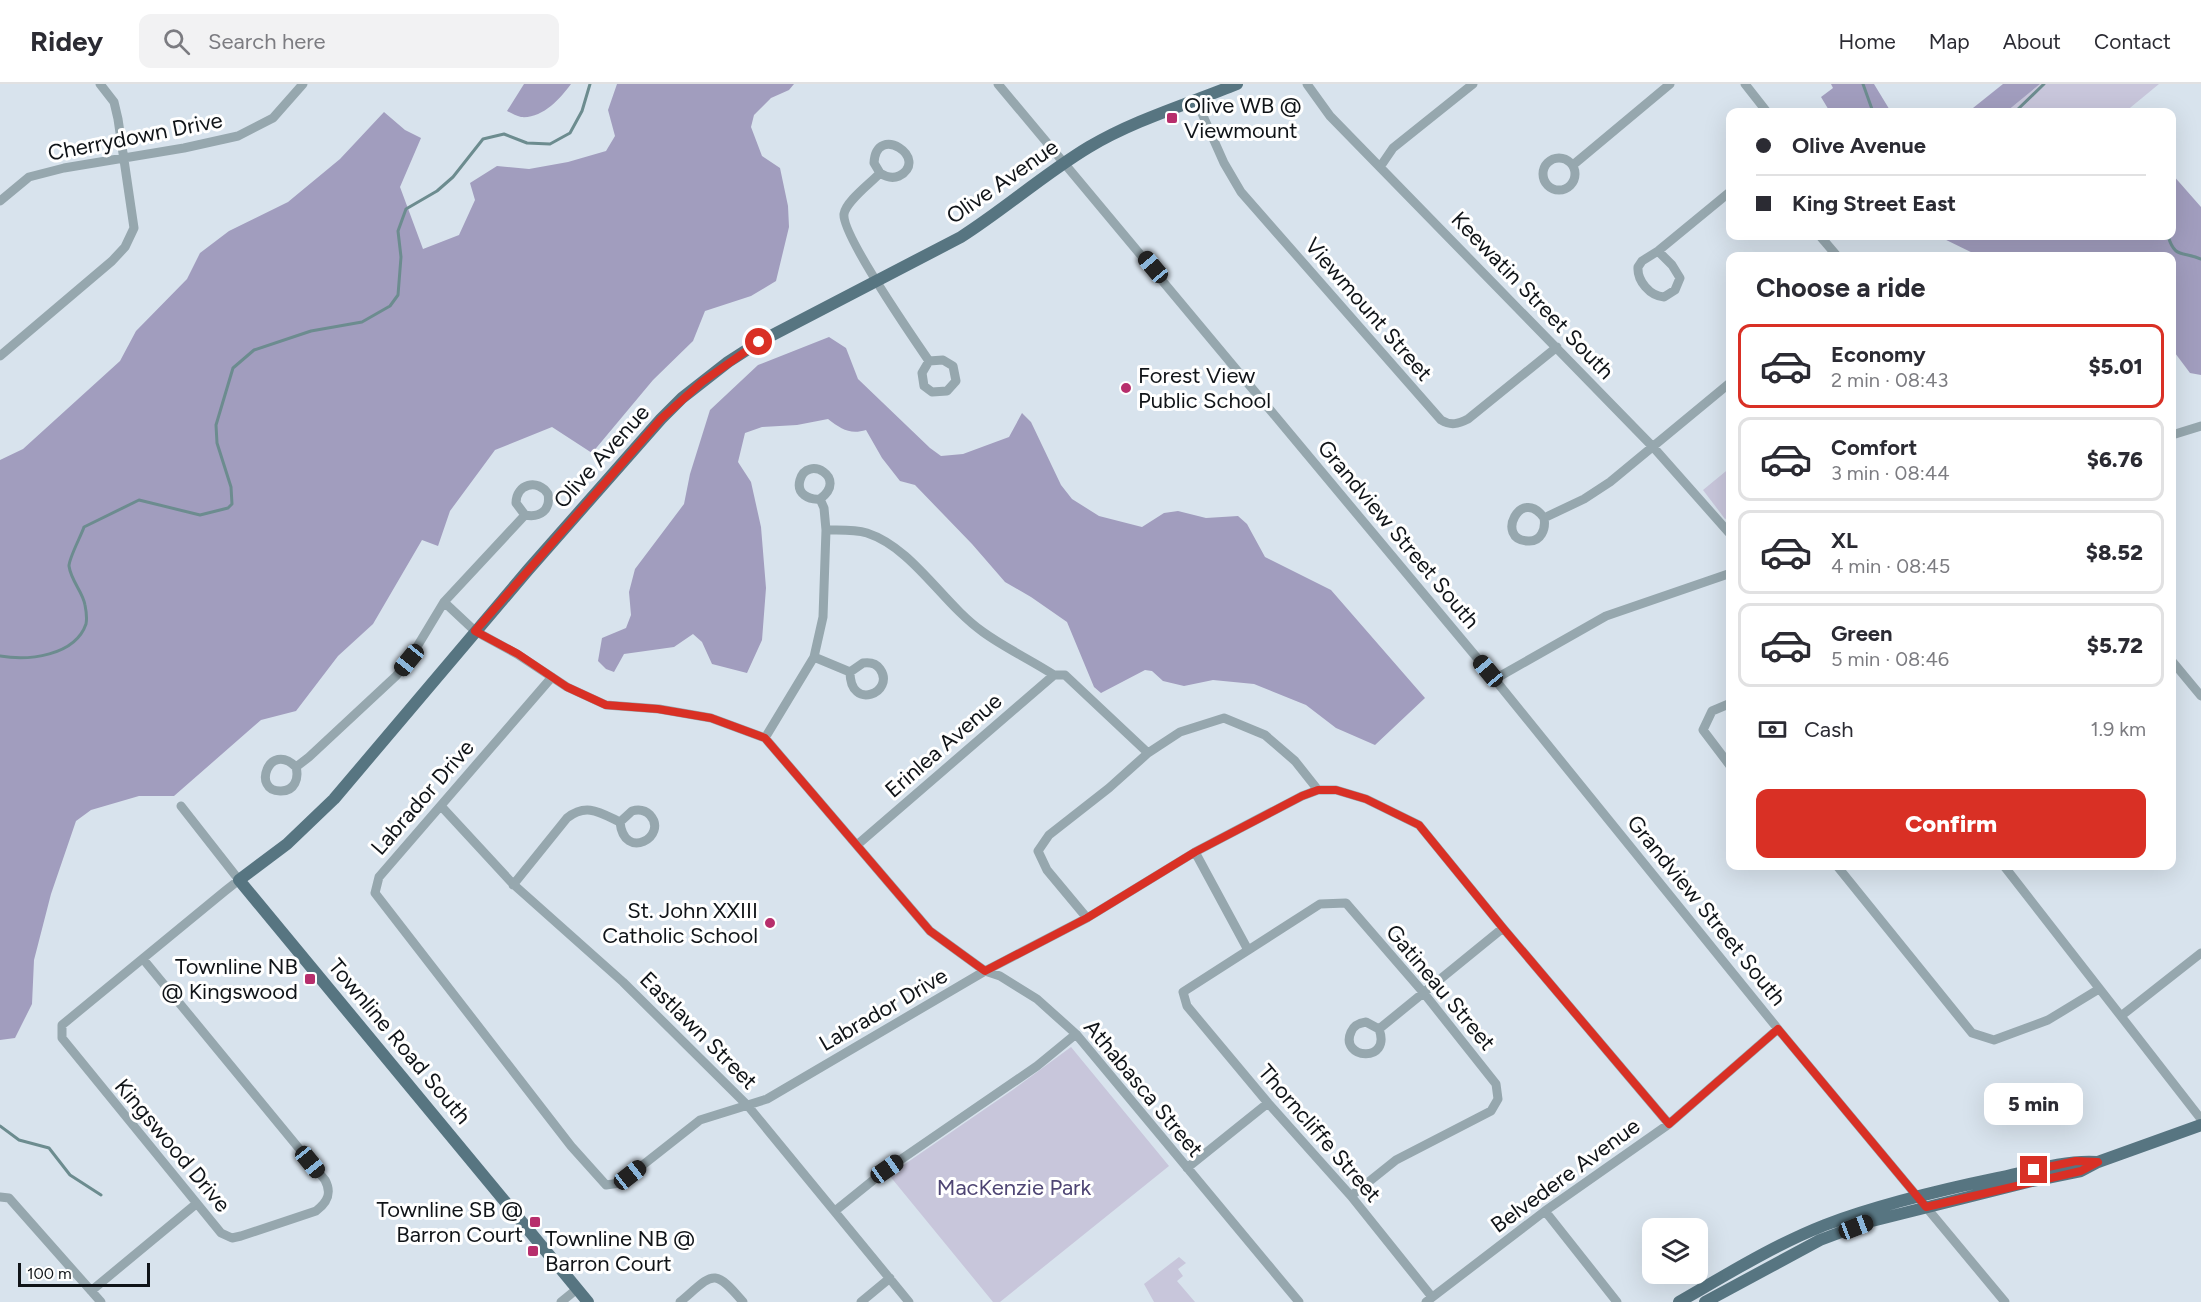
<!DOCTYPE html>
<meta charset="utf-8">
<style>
body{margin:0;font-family:Figtree,sans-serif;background:#f2f2f3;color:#2b2b33;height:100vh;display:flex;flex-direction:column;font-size:22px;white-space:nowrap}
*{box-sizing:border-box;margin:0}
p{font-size:20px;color:#7c7c81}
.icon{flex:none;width:33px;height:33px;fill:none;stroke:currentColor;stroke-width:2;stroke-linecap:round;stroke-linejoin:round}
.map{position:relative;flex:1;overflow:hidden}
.side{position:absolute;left:1726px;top:168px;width:450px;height:618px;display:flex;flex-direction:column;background:#fff;border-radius:12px;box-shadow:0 6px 24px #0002}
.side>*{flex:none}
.hud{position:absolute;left:1726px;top:24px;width:450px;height:132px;border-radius:12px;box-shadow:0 6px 24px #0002;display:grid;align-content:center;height:132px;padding:0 30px;background:#fff}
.tools{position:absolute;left:1642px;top:1134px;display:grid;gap:12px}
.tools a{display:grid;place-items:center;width:66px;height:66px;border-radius:12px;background:#fff;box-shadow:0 6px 24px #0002;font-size:30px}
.scale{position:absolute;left:18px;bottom:15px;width:132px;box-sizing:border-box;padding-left:6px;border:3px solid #101418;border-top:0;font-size:16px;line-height:21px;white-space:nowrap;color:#101418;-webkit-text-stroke:4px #fff;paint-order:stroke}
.end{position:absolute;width:27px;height:27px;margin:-14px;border:8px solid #d93025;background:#fff;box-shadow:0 0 0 3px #fff}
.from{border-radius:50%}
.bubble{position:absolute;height:42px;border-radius:12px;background:#fff;box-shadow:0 6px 24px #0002;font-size:20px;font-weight:800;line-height:42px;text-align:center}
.car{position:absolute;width:18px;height:36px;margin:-18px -9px;border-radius:8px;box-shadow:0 0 4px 2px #0007;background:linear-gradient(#222 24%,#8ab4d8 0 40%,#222 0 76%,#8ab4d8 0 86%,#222 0)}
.hud b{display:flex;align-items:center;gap:21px;height:57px;font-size:22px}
.hud b+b{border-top:2px solid #e1e1e2}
.hud i{width:15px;height:15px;background:#2b2b33}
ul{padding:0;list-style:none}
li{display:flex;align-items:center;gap:18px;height:84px;margin:0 12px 9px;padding:0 18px;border:3px solid #e1e1e2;border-radius:12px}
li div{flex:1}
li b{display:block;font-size:22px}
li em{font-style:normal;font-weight:800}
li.active{border-color:#d93025}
li>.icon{width:54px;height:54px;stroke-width:1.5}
h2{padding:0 30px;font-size:27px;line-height:72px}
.pay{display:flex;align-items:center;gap:15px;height:66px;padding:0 30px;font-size:22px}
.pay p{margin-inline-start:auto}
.action{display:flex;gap:12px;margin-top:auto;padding:12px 30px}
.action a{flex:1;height:69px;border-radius:12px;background:#d93025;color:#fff;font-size:24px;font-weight:800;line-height:69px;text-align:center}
header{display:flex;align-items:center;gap:36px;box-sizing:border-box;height:84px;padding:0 30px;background:#fff;border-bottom:2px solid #e1e1e2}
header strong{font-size:28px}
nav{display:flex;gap:33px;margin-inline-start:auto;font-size:21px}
.search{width:420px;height:54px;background:#f2f2f3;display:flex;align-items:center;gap:15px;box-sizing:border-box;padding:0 21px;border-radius:12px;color:#7c7c81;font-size:22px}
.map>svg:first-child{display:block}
.green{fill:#c8c6db}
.forest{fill:#a19dbe}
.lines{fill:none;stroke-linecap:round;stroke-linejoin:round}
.stream{stroke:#6c8c8f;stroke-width:3}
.minor{stroke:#96a7ae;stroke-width:9}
.major{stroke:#577581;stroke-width:12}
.route{stroke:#d93025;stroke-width:8}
.poi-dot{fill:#b72e6c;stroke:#fff;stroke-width:2}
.labels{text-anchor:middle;stroke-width:6;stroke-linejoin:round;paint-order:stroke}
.poi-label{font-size:22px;fill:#101418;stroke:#fff;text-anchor:start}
.street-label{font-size:22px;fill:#101418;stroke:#fff}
.park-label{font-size:22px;fill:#4e4574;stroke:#fff}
</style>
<header>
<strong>Ridey</strong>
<div class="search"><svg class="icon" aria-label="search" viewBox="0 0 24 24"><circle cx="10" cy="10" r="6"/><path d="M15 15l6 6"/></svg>Search here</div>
<nav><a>Home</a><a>Map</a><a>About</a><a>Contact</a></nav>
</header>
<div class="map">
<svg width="2201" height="1218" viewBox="0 0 2201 1218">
<rect width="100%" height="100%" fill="#d8e3ed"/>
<path class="green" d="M2040 0H2159L2125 28H2006Z
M1731 383V433L1725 435 1703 406Z
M1071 963 1169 1082 1000 1218H993L889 1091 1014 1005Z
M1179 1173 1186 1179 1178 1185 1183 1192 1177 1197 1195 1218H1154L1144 1200Z"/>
<path class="forest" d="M524 0H571C560 15 542 35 521 33 517 32 511 29 507 27Z
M617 0H794L789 6 771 14 754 31 751 43 762 72 780 84 788 122 789 143 776 197 751 212 705 227 693 257 653 296 592 369 552 343 495 366 450 427 438 462 422 456 373 540 338 572 296 627 261 636 174 712H139L91 726 76 737 51 810 34 876 32 920 15 954 0 956V376L23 365 120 277 136 247 187 195 200 169 229 147 288 118 340 75 384 28 405 46 421 54 400 103 423 165 459 151 475 116 470 99 497 82 529 85 568 78 606 67 615 52 608 26Z
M1831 0H1874L1891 28H1830L1821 13 1833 4Z
M2003 0H2040L2006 28H1968Z
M2172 90 2201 123V291L2190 289 2172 265V172H1979L1938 152H2172Z
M829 253 846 264 858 295 930 364 941 372 963 370 1009 353 1022 329 1031 338 1061 401 1072 415 1099 432 1142 443 1164 429 1178 427 1206 434 1238 432 1247 440 1265 473 1331 506 1425 614 1375 661 1336 644 1306 621 1254 600 1213 596 1184 602 1163 597 1152 587 1145 586 1101 609 1094 603 1067 538 1031 513 1005 498 972 460 915 401 900 397 882 374 866 346C850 351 841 345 828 335L797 341 762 343 745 349 738 378 751 398 761 443 766 504 762 556 747 589 712 580 702 558 693 550 674 563 624 570 614 588 606 585 598 577 602 554 626 544 631 531 629 508 635 485 684 420 690 390 710 326 758 281Z"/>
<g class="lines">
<path class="stream" d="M1863 0 1873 28
M2015 28 2044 0
M2168 152C2175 175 2182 167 2201 175
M0 572C28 577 75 572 86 540 87 535 86 526 85 521 83 508 71 497 69 482 69 474 81 452 84 443L139 416 200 431 228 424 232 420 231 403 217 359 216 341 233 284 254 266 311 247 362 238 390 222 398 211 401 173 398 147 406 125 437 107 453 93 483 55 504 50 527 59 550 60 570 49 582 27 590 0
M0 1042 19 1056 49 1064 70 1091 101 1111"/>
<path class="minor" d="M998 0 1488 587 1778 945 2005 1218
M1307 0 1330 32 1654 364 1731 451
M1745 0 1767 28
M1196 16 1224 79 1241 108 1441 336C1451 342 1458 340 1468 335L1557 263
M1543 90a16 16 0 1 1 32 0a16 16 0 1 1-32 0Z
M1573 81 1670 0
M1380 83 1393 64 1473 0
M880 89 874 79C876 38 931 75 899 92 892 95 886 93 880 89 871 99 846 117 844 130 841 150 914 255 929 277L943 276 953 282 956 297 947 307 932 308 924 302 922 289 929 277
M0 117 29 93 64 84 184 64 238 52 273 34 303 0
M1820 152 1837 172
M1658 167 1672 181 1680 194 1675 206 1664 213C1650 212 1637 197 1638 183L1642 177 1658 167 1731 107
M0 272 112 177 125 163 134 144 118 35 114 18 100 0
M2172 351 2201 342
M1544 434C1521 401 1494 456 1528 457 1541 458 1546 445 1544 434L1584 415 1610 398 1731 298
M826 446C839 446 854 445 867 449 913 464 943 520 983 548 1005 564 1031 576 1054 591H1065L1148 669
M444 518 475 547 517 570 567 603 606 621 659 625 711 634 765 654 930 847 985 887 1000 892 1037 915 1076 950 1299 1218
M814 573 850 588 863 579C870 578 876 579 880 585 896 608 850 628 850 588
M2172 577 2201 612
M552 593 379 793 375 809 571 1062 606 1101 620 1099 700 1036 767 1015 985 887 1087 834 1195 768 1302 712 1318 706H1336L1366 715 1419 741 1503 844 1669 1040
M1495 595 1606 532 1731 489
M1731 619 1712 627 1703 646 1731 683
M765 654 814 573 823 533 826 446 824 424 820 415C849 394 807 370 800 396 796 410 809 416 820 415
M296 683C269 656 251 708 281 707 295 707 299 694 296 683L309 673 396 592 409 576 444 518 525 431C540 434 551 426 548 410 538 394 516 400 516 419L525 431
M441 722 513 800 623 898 748 1022 909 1218
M857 761 1054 591
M1195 768 1248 866
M1837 782 1972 949 1994 956 2048 936 2099 905
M2004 782 2201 1035
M513 801 567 734C586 719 599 728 620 738L632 727C639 725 645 726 650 731 669 752 624 778 620 738
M1087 834 1047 786 1038 767 1049 751 1109 704 1148 669 1180 648 1224 634 1265 651 1295 677 1318 706
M143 875 325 1096C332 1109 328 1118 316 1127L241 1152 232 1154 221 1149 62 954V941L225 807 239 796 181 722
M2121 932 2201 869
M1379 945 1366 938C1359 939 1354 941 1351 948 1339 975 1392 980 1379 945L1503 844
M1187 1084 1268 1019
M1351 1112 1396 1076 1491 1027 1498 1015 1496 1000 1423 908 1346 819 1320 820 1183 908 1187 922 1268 1019 1351 1112 1432 1213
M0 1113 9 1114 101 1218
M835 1127 887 1085 1037 982 1076 950
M1545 1127 1617 1218
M91 1207 196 1120
M561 1218 577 1205
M680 1218C713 1190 713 1182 743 1218
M861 1218 890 1194
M1426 1218 1545 1127 1669 1040 1778 945"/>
<path class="major" d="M588 1218 239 796 287 760 334 715 528 486 661 335 682 314 728 278 759 258 961 153C1005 125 1044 90 1089 63 1134 36 1188 20 1237 0
M1679 1218C1726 1191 1774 1161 1825 1141 1881 1120 1940 1106 1998 1094 2030 1087 2063 1076 2097 1078
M1705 1218 1820 1156 1868 1138 2032 1097 2081 1087 2098 1078 2201 1041"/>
</g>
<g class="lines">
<path class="route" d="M759 258 702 298 661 335 475 547 518 570 567 603 606 621 658 625 711 634 765 654 930 847 985 887 1087 834 1195 768 1302 712 1318 706H1336L1366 715 1419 741 1503 844 1669 1040 1778 945 1926 1123 2081 1087 2098 1078 2076 1077 2034 1086"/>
</g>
<g class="poi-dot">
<rect x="1166" y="28" width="12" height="12" rx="3"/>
<circle cx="1126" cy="304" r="6"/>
<circle cx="770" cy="839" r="6"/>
<rect x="304" y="889" width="12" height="12" rx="3"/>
<rect x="529" y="1132" width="12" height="12" rx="3"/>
<rect x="527" y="1161" width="12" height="12" rx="3"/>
</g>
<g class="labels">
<g class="poi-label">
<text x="1184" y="29">Olive WB @<tspan x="1184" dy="25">Viewmount</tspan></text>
<text x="1138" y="299">Forest View<tspan x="1138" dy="25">Public School</tspan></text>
<text x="758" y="834" text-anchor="end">St. John XXIII<tspan x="758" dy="25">Catholic School</tspan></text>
<text x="298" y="890" text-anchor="end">Townline NB<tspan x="298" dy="25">@ Kingswood</tspan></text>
<text x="523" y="1133" text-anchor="end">Townline SB @<tspan x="523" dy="25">Barron Court</tspan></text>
<text x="545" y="1162">Townline NB @<tspan x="545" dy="25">Barron Court</tspan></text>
</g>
<g class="street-label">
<text transform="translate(135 52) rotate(-11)" y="8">Cherrydown Drive</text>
<text transform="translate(1002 97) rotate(-35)" y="8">Olive Avenue</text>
<text transform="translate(1533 211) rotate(46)" y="8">Keewatin Street South</text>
<text transform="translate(1369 225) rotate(49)" y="8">Viewmount Street</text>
<text transform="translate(601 372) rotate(-48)" y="8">Olive Avenue</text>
<text transform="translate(1399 450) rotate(50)" y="8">Grandview Street South</text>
<text transform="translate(943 661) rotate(-41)" y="8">Erinlea Avenue</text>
<text transform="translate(422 713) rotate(-49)" y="8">Labrador Drive</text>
<text transform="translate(1707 826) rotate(51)" y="8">Grandview Street South</text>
<text transform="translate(1441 903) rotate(50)" y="8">Gatineau Street</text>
<text transform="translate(883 925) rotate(-30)" y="8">Labrador Drive</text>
<text transform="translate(699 946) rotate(45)" y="8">Eastlawn Street</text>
<text transform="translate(400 957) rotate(50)" y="8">Townline Road South</text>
<text transform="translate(1144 1004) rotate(50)" y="8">Athabasca Street</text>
<text transform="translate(1320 1049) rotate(49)" y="8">Thorncliffe Street</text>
<text transform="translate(173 1061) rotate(50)" y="8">Kingswood Drive</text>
<text transform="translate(1565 1091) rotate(-36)" y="8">Belvedere Avenue</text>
</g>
<g class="park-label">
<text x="1014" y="1111">MacKenzie Park</text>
</g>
</g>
</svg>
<div class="tools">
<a><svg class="icon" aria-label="layers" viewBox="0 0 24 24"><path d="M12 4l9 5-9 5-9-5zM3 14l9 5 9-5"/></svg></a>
</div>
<div class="scale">100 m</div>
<i class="end from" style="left:759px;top:258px"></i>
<i class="end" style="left:2034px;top:1086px"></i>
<div class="bubble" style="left:1984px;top:999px;width:99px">5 min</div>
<i class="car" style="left:1153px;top:183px;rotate:320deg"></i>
<i class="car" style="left:409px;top:576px;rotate:219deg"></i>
<i class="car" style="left:1488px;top:587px;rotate:320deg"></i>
<i class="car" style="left:310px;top:1078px;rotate:141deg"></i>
<i class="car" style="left:887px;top:1085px;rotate:55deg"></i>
<i class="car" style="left:630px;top:1091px;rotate:52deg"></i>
<i class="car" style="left:1856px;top:1143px;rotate:69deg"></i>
<div class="hud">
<b><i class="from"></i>Olive Avenue</b>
<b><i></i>King Street East</b>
</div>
<section class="side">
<h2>Choose a ride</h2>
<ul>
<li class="active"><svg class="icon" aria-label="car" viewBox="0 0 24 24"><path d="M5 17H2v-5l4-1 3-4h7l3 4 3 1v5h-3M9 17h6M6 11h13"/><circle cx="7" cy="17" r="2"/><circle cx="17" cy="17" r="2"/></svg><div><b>Economy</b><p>2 min · 08:43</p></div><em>$5.01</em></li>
<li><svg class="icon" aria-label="car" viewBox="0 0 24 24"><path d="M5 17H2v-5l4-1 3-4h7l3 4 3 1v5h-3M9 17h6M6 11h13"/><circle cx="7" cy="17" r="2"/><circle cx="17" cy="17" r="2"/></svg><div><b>Comfort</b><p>3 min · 08:44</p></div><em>$6.76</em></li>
<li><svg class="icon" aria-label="car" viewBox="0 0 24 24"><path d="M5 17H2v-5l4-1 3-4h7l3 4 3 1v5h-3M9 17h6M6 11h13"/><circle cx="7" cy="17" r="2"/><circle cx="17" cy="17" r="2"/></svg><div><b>XL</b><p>4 min · 08:45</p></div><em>$8.52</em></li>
<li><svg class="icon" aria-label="car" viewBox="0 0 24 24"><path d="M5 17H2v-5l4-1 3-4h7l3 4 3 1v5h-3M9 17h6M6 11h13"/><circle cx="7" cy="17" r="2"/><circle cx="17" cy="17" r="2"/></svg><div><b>Green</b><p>5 min · 08:46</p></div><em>$5.72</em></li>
</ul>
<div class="pay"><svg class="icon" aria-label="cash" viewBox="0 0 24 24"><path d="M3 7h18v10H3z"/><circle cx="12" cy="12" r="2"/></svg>Cash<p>1.9 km</p></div>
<div class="action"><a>Confirm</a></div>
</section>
</div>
